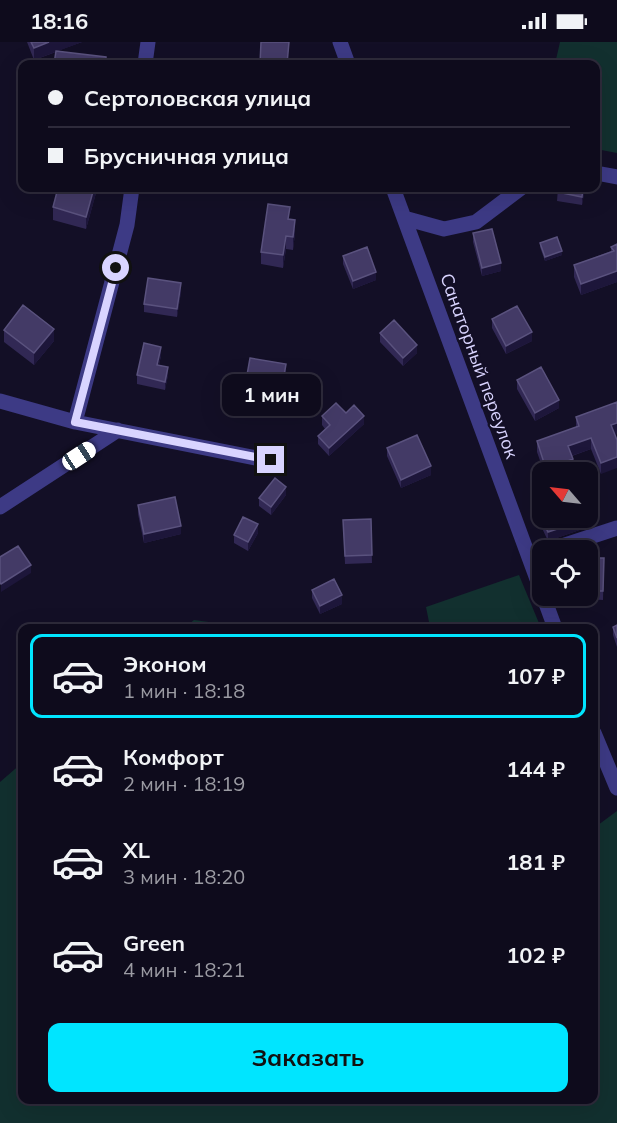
<!DOCTYPE html>
<html lang="ru">
<meta charset="utf-8">
<style>
body{margin:0;font-family:Mulish,sans-serif;background:#1c1929;color:#f1f3f6;height:100vh;display:flex;flex-direction:column;font-size:22px;white-space:nowrap}
*{box-sizing:border-box;margin:0}
p{font-size:20px;color:#9b9ba3}
.icon{flex:none;width:33px;height:33px;fill:none;stroke:currentColor;stroke-width:2;stroke-linecap:round;stroke-linejoin:round}
.map{position:relative;flex:1;overflow:hidden}
.panel{position:absolute;left:18px;top:582px;width:580px;height:480px;display:flex;flex-direction:column;background:#0e0b1c;border-radius:12px;box-shadow:0 6px 24px #0002,0 0 0 2px #2e2b3b}
.panel>*{flex:none}
.hud{position:absolute;left:18px;top:18px;width:582px;height:132px;border-radius:12px;box-shadow:0 6px 24px #0002,0 0 0 2px #2e2b3b;display:grid;align-content:center;height:132px;padding:0 30px;background:#0e0b1c}
.needle{width:39px;rotate:298deg}
.controls{position:absolute;left:532px;top:420px;display:grid;gap:12px}
.controls a{display:grid;place-items:center;width:66px;height:66px;border-radius:12px;background:#0e0b1c;box-shadow:0 6px 24px #0002,0 0 0 2px #2e2b3b;font-size:30px}
.end{position:absolute;width:27px;height:27px;margin:-14px;border:8px solid #d9d4ff;background:#111;box-shadow:0 0 0 3px #111}
.from{border-radius:50%}
.bubble{position:absolute;height:42px;border-radius:12px;background:#0e0b1c;box-shadow:0 6px 24px #0002,0 0 0 2px #2e2b3b;font-size:20px;font-weight:700;line-height:42px;text-align:center}
.car{position:absolute;width:18px;height:36px;margin:-18px -9px;border-radius:8px;box-shadow:0 0 4px 2px #0007;background:linear-gradient(#fff 24%,#345 0 40%,#fff 0 76%,#345 0 86%,#fff 0)}
.hud b{display:flex;align-items:center;gap:21px;height:57px;font-size:22px}
.hud b+b{border-top:2px solid #2e2b3b}
.hud i{width:15px;height:15px;background:#f1f3f6}
ul{padding:10px 0 0;list-style:none}
li{display:flex;align-items:center;gap:18px;height:84px;margin:0 12px 9px;padding:0 18px;border:3px solid transparent;border-radius:12px}
li div{flex:1}
li b{display:block;font-size:22px}
li em{font-style:normal;font-weight:700}
li.on{border-color:#00e5ff}
li>.icon{width:54px;height:54px;stroke-width:1.5}
.primary-button{display:flex;gap:12px;margin-top:auto;padding:12px 30px}
.primary-button a{flex:1;height:69px;border-radius:12px;background:#00e5ff;color:#111;font-size:24px;font-weight:700;line-height:69px;text-align:center}
.status{display:flex;justify-content:space-between;align-items:center;height:42px;padding:0 30px;background:#0e0b1c;direction:ltr}
.status svg{height:16px;fill:currentColor}
.map>svg:first-child{display:block}
.green{fill:#12302f}
.lines{fill:none;stroke-linecap:round;stroke-linejoin:round}
.minor{stroke:#3d3a85;stroke-width:15}
.wall{fill:#312854}
.shaded-wall{fill:#1d163a}
.building{fill:#433a66;stroke:#5a527e;stroke-width:1.5}
.route{stroke:#d9d4ff;stroke-width:8}
.labels{text-anchor:middle;stroke-width:4.5;stroke-linejoin:round;paint-order:stroke}
.street-label{font-size:18px;fill:#d9d4ff;stroke:#130f26}
</style>
<div class="status"><b>18:16</b><svg viewBox="0 0 49 12"><path d="M0 12V9h3v3zM5 12V6h3v6zM10 12V3h3v9zM15 12V0h3v12zM26 1h20v11H26zM47 4h2v5h-2z"/></svg></div>
<div class="map">
<svg width="617" height="1081" viewBox="0 0 617 1081">
<rect width="100%" height="100%" fill="#130f26"/>
<path class="green" d="M560 0H617V111L596 107V22H555Z
M519 533 541 586H413L429 580 426 565Z
M194 578 253 586H184Z
M22 721V1058H594V786L617 769V1081H0V740Z"/>
<g class="lines">
<path class="minor" d="M340 0 348 22
M145 22 148 0
M596 131 617 135
M393 146 555 586
M404 176 444 187 476 180 521 146
M0 359 75 380 271 419
M75 380 127 183 132 146
M0 465 118 388
M550 508 617 486
M594 691 617 746"/>
</g>
<path class="wall" d="M27 0H82L57 9 106 22 56 10 34 18Z
M96 146V151L86 187 53 178V165Z
M558 146H585L582 163 557 159Z
M290 178 295 191 293 208 286 207 283 226 261 222V210Z
M473 191 501 229 482 234 473 200Z
M540 201 562 213 545 219 540 205Z
M617 202V240L581 253 574 235V223L611 209V205Z
M343 214 376 238 353 247 343 222Z
M181 250 177 275 144 270V262Z
M492 277 532 299 506 312 492 286Z
M4 288 54 299 34 323 4 300Z
M380 291 417 311 403 324 380 300Z
M161 314 159 323 168 333 165 348 137 342V333Z
M286 335 280 369 244 362V350Z
M517 338 559 366 535 379 517 347Z
M346 371 364 382 329 414 318 402V394L325 387 322 383V374Z
M576 375 615 393 601 432 591 407 572 414 573 428 566 430H544L537 410V399L576 385Z
M387 406 431 433 401 446 387 414Z
M286 453 271 473 259 464V456Z
M138 463 181 492 144 501 138 472Z
M371 477 372 521 345 522 343 478Z
M542 478 591 484 548 499 542 486Z
M258 491 248 509 234 501V493Z
M588 516H604L603 558 573 556V554H588Z
M312 548 342 562 320 572 312 556Z
M617 583V605L613 593V585Z"/>
<path class="shaded-wall" d="M49 0H82L34 18V6Z
M94 146H96V151L86 187V175Z
M420 146H433L420 152Z
M583 146H585L582 163V155Z
M295 178V191L293 208V195Z
M286 194V207L283 226V213Z
M562 209V213L545 219V215Z
M501 221V229L482 234V226Z
M617 229V240L581 253V242Z
M376 230V238L353 247V239Z
M181 241V250L177 275V267Z
M54 287V299L34 323V311Z
M532 290V299L506 312V304Z
M417 303V311L403 324V316Z
M161 305V314L157 331V323Z
M286 322V335L280 369V357Z
M168 325V333L165 348V340Z
M559 358V366L535 379V371Z
M364 374V382L329 414V406Z
M617 381V392L611 394V383Z
M591 396V407L568 415V404Z
M617 415V426L601 432V421Z
M573 417V428L566 430H546V427Z
M431 424V433L401 446V438Z
M286 445V453L271 473V465Z
M591 476V484L548 499V490Z
M258 482V491L248 509V500Z
M181 484V492L144 501V492Z
M31 523V531L1 550V542Z
M342 553V562L320 572V564Z"/>
<path class="building" d="M31 0H49L34 6Z
M261 0H289L287 22H260Z
M56 9 106 15V22H54Z
M58 146H94L86 175 53 165Z
M558 146H583L582 155 557 150Z
M268 162 290 165 288 177 295 178 293 195 286 194 283 213 261 210Z
M492 187 501 221 482 226 473 191Z
M557 195 562 209 545 215 540 201Z
M617 202V229L581 242 574 223 614 209 611 205Z
M367 205 376 230 353 239 343 214Z
M148 236 181 241 177 267 144 262Z
M23 263 54 287 34 311 4 288Z
M517 264 532 290 506 304 492 277Z
M394 278 417 303 403 316 380 291Z
M144 301 161 305 157 323 168 325 165 340 137 333Z
M250 316 286 322 280 357 244 350Z
M541 325 559 358 535 371 517 338Z
M617 360V381L611 383 617 398V415L601 421 591 396 568 404 573 417 546 427 537 399 579 384 576 375Z
M336 361 346 371 354 363 364 374 329 406 318 394 330 383 322 374Z
M417 393 431 424 401 438 387 406Z
M275 436 286 445 271 465 259 456Z
M175 455 181 484 144 492 138 463Z
M588 468 591 476 548 490 542 478 548 476H588Z
M243 475 258 482 248 500 234 493Z
M371 477 372 513 345 514 343 478Z
M18 504 31 523 1 542 0 541V515Z
M588 516H604L603 549H588Z
M334 537 342 553 320 564 312 548Z
M617 583V596L613 585Z"/>
<g class="lines">
<path class="route" d="M116 226 75 380 271 418"/>
</g>
<g class="labels">
<g class="street-label">
<text transform="translate(479 324) rotate(70)" y="6">Санаторный переулок</text>
</g>
</g>
</svg>
<div class="controls">
<a><svg class="needle" viewBox="-14 -14 28 28"><path d="M0-13l5 13h-10z" fill="#e53935"/><path d="M0 13l5-13h-10z" fill="#9b9ba3"/></svg></a>
<a><svg class="icon" aria-label="locate" viewBox="0 0 24 24"><circle cx="12" cy="12" r="6"/><path d="M12 2v4M12 18v4M2 12h4M18 12h4"/></svg></a>
</div>
<i class="end from" style="left:116px;top:226px"></i>
<i class="end" style="left:271px;top:418px"></i>
<div class="bubble" style="left:222px;top:332px;width:99px">1 мин</div>
<i class="car" style="left:79px;top:414px;rotate:57deg"></i>
<div class="hud">
<b><i class="from"></i>Сертоловская улица</b>
<b><i></i>Брусничная улица</b>
</div>
<section class="panel">
<ul>
<li class="on"><svg class="icon" aria-label="car" viewBox="0 0 24 24"><path d="M5 17H2v-5l4-1 3-4h7l3 4 3 1v5h-3M9 17h6M6 11h13"/><circle cx="7" cy="17" r="2"/><circle cx="17" cy="17" r="2"/></svg><div><b>Эконом</b><p>1 мин · 18:18</p></div><em>107 ₽</em></li>
<li><svg class="icon" aria-label="car" viewBox="0 0 24 24"><path d="M5 17H2v-5l4-1 3-4h7l3 4 3 1v5h-3M9 17h6M6 11h13"/><circle cx="7" cy="17" r="2"/><circle cx="17" cy="17" r="2"/></svg><div><b>Комфорт</b><p>2 мин · 18:19</p></div><em>144 ₽</em></li>
<li><svg class="icon" aria-label="car" viewBox="0 0 24 24"><path d="M5 17H2v-5l4-1 3-4h7l3 4 3 1v5h-3M9 17h6M6 11h13"/><circle cx="7" cy="17" r="2"/><circle cx="17" cy="17" r="2"/></svg><div><b>XL</b><p>3 мин · 18:20</p></div><em>181 ₽</em></li>
<li><svg class="icon" aria-label="car" viewBox="0 0 24 24"><path d="M5 17H2v-5l4-1 3-4h7l3 4 3 1v5h-3M9 17h6M6 11h13"/><circle cx="7" cy="17" r="2"/><circle cx="17" cy="17" r="2"/></svg><div><b>Green</b><p>4 мин · 18:21</p></div><em>102 ₽</em></li>
</ul>
<div class="primary-button"><a>Заказать</a></div>
</section>
</div>
